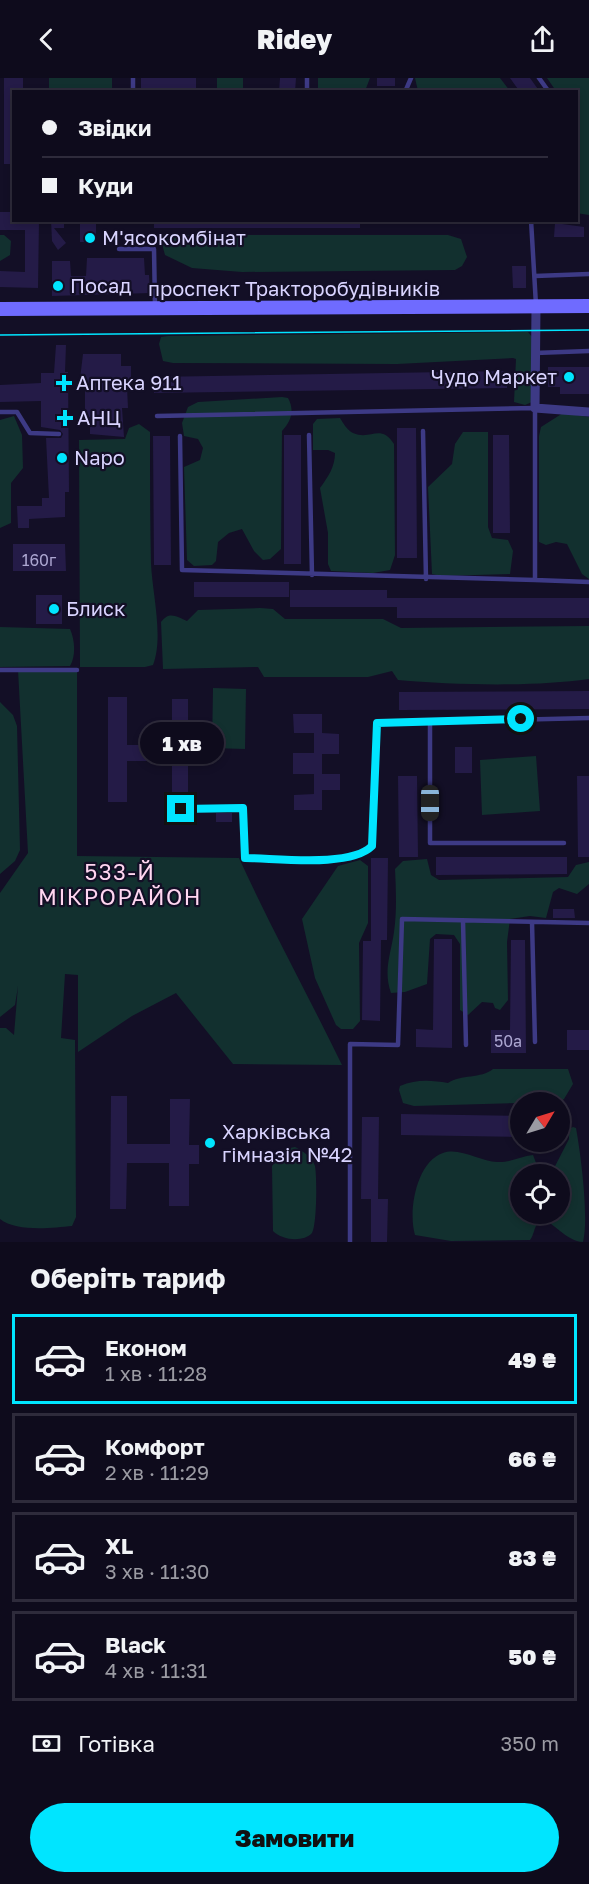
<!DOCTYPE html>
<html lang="uk">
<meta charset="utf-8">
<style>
body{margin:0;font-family:"Golos Text",sans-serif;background:#171425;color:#f1f3f6;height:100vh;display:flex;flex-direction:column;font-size:22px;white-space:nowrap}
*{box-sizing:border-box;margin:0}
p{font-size:20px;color:#9b9ba3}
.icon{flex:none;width:33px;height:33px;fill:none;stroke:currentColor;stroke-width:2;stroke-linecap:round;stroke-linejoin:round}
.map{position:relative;height:1164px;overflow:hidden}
.sheet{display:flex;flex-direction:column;background:#0e0b1c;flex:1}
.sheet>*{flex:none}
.top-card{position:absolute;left:12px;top:12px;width:566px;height:132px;border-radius:0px;box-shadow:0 3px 9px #0003,0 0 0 2px #2e2b3b;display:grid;align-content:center;height:132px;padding:0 30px;background:#0e0b1c}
.needle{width:39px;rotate:52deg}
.fabs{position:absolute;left:510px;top:1014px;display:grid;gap:12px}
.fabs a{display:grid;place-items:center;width:60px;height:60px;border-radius:50%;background:#0e0b1c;box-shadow:0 3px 9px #0003,0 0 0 2px #2e2b3b;font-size:30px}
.end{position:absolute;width:27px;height:27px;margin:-14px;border:8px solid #00e5ff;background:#111;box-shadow:0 0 0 3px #111}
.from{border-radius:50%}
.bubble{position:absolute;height:42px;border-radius:21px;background:#0e0b1c;box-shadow:0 3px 9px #0003,0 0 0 2px #2e2b3b;font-size:20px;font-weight:800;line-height:42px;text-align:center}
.car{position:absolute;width:18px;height:36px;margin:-18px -9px;border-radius:8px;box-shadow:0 0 4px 2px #0007;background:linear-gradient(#222 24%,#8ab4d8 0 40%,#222 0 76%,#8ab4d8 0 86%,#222 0)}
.top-card b{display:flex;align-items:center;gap:21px;height:57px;font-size:22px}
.top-card b+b{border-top:2px solid #2e2b3b}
.top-card i{width:15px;height:15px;background:#f1f3f6}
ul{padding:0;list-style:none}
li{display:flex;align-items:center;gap:18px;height:90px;margin:0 12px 9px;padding:0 18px;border:3px solid #2e2b3b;border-radius:0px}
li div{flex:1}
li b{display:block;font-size:22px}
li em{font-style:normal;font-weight:800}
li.on{border-color:#00e5ff}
li>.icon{width:54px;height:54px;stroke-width:1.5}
h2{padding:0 30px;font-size:27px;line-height:72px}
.pay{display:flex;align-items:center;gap:15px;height:66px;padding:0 30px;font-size:22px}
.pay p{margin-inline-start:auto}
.primary-button{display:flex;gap:12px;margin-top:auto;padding:12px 30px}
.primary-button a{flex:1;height:69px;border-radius:36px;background:#00e5ff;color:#111;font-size:24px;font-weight:800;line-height:69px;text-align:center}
header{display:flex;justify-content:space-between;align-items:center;height:78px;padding:0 30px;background:#0e0b1c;font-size:27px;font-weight:800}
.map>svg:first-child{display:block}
.green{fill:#12302f}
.building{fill:#241b47}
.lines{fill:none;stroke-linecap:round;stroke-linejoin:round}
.lane{stroke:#3d3a85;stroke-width:4.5}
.street{stroke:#3d3a85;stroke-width:9}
.secondary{stroke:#6f6bff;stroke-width:14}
.tram{stroke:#00e5ff;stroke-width:1.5}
.route{stroke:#00e5ff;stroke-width:8}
.poi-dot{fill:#00e5ff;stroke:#130f26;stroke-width:2}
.labels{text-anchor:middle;stroke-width:4.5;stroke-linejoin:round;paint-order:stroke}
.number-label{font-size:16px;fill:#aca6d1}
.poi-label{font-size:20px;fill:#d9d4ff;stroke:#130f26;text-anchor:start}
.street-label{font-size:20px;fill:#d9d4ff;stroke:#130f26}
.quarter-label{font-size:22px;letter-spacing:1.5px;fill:#ffd6f0;stroke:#130f26}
</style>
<header><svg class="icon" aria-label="back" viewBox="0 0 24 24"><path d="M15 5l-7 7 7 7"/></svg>Ridey<svg class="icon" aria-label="share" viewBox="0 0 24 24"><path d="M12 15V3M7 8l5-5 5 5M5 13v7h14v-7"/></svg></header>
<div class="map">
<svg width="589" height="1164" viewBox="0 0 589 1164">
<rect width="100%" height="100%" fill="#130f26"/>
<path class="green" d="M49 0H112V13H49Z
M217 0H243V13H217Z
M318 0H370L365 13 318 14Z
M415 0H500L510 13H418Z
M547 0H589V137L576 135V14L556 13Z
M0 157H4L11 163 10 177 0 183Z
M179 157H448L461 161 467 179 462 188 455 192 242 194 192 190 165 177 162 166 164 162Z
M528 254 532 259V324L525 327 514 324 516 281 513 280 397 286 173 285 163 283 159 266 161 259 168 258Z
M282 319 288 320C295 333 291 343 282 353L281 471 270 481 263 482 254 473 242 451 229 455 218 464 216 483 212 487 194 488 187 482 184 389 200 382 203 370 198 361 184 358 182 345 188 329 198 324Z
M563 335 589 339V501L582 496 567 466 556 464 546 467 539 464V358L541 349Z
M14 338 22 357 23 390 11 405V445L0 450V342Z
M340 340C343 345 348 353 353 355 371 363 380 345 394 366L395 477 390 492 373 495 331 493 328 486V455L320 410C328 399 335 389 335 375L328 372H313V346L317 341Z
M139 346 150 354C150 398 150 441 151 485 152 514 164 559 153 587L145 589H80L79 362 125 361 129 350Z
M463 354H488V449L492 460 508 462 513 473 510 496 441 498 432 496 428 409 452 386 455 366Z
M260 530 273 531 285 541H383L401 550 589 548V601C533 609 455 607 398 602L392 593 368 599H264L258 589 163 591 161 544C169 533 176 538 187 543L198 532Z
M0 549 70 551C75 562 76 578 70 588L0 589Z
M18 592H77V778L239 780C271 850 308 917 342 987L233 986 176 915 132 938 78 974V897L65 896 61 960 75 962 76 1139 72 1148C52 1150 16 1154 0 1141V950H6L14 957 18 908 15 927 0 939V815L28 775Z
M213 610 246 611 245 671 212 670Z
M0 624 13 637 17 648 20 772 15 783 0 796Z
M536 678 540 733 482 737 480 682Z
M427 781 431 797 439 802 568 799 576 787 589 784V806L577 816 559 810 553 814 546 840 530 838 510 841 507 864 508 922 500 932 495 930 493 925 482 924 468 937 460 932V866L454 857 436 856 430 861 427 906 405 914 391 915C383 892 391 876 394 854 397 833 396 812 395 791L403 783Z
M360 782 368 788V845L359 865 360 943 353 951H341L336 947 315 900 302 841 338 788Z
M493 991H568L573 1006 564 1021 557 1024 414 1028 403 1025 399 1012 400 1008C416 1001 431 1002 448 1005 461 996 481 1001 493 991Z
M573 1049 576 1050C581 1077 589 1140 583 1164 564 1164 547 1134 538 1145 534 1149 534 1157 530 1162L451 1163 415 1157C408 1134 416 1084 443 1075 460 1069 481 1084 497 1084 510 1085 521 1078 533 1077L538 1090 544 1096H520V1136H560V1096H551L569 1061V1051Z
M295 1069C303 1073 312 1079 315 1088 317 1098 317 1146 312 1155 304 1164 283 1163 273 1153L272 1088 285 1071Z"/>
<path class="building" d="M4 0H23V14H14V86H4Z
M141 0H196V11L141 14Z
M280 0H296L295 14H279Z
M377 0H395V8H377Z
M510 0H530L540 14H520Z
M0 134H14V142H39L38 210 0 209V193L25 194V152H0Z
M51 142H64V150H54L66 165 58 172 52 163Z
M80 142H96V164H80Z
M154 142H360V150H154Z
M555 145 584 149V159H554Z
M87 180H144L145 197H149L150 215 52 218V183H70L71 198H86Z
M512 188H526V210H513Z
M56 267H66L65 294H68L69 414H65V439L29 441V450H18L17 428H42V420H49L46 360H61L63 356 60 352 41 349V323L0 324V307L41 305V295H54Z
M83 276H121V288H131V308L127 309 128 330H122L124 359 90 356V339H85V301H80Z
M548 289H589V316H560V309H548Z
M507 293V310L154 315 153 299Z
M397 350H416L417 480H397Z
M284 357H301V486H284Z
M493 357H509L510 455H493Z
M153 358H170L171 487H154Z
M13 466H65L66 493H13Z
M194 504H289V519H194Z
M290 512H387V520H589V540H397V529H290Z
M36 517H62V546H36Z
M589 613V631L399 632V614Z
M108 619H127V667H172V621H188V667H197V683H188V726H172V683H127V724H108Z
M293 636H322V655L339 656V676H322V696H340V712H322V732H294V717L314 716V696H293V675H314V655H294Z
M455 669H472V695H455Z
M398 698H417L418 779H399Z
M577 698H589V779H578Z
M216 735H232V744H216Z
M436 779H567V796L436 797Z
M371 780H388L387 862H381L380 943 362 942 363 863H371Z
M553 831H574L575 840H553Z
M434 861H452V970L416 969V951L433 952Z
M511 862H525L526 975H491V952H510Z
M567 952H589V972H567Z
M111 1018H127V1066H170V1021H190L189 1067H199V1086H189V1128H169V1085H127L126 1131H110Z
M401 1036 520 1038V1059L401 1057Z
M560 1038H567V1059H560Z
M362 1039H379L378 1121H361Z
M371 1121H388L387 1164H371Z"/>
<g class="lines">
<path class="lane" d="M133 0V14
M539 0 549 14
M307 14V0
M405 14 411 0
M531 142 536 227
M119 171H154L155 228
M535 198 589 196
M535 275 589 273
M0 334H17L30 355 59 356
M157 338 535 330V502L589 504
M423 353 426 501
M309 357 312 497
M180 358 182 492 535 502
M0 592H77
M430 643V765H564
M181 731 243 730 245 780C276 780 350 790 372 768L377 645 589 640
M463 843 466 967
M532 844 535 964
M350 1164V966L398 967 402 841 589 845"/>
<path class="street" d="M536 229 535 330 589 334"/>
<path class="secondary" d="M0 231 589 228"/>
<path class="tram" d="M0 257 589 252"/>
</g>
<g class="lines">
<path class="route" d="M181 731 243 730 245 780C276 780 350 790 372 768L377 645 521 641"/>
</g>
<g class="poi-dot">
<circle cx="90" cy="160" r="6"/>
<circle cx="58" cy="208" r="6"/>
<circle cx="569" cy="299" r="6"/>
<path d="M61 296h6v6h6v6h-6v6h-6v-6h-6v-6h6z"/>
<path d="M62 331h6v6h6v6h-6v6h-6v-6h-6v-6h6z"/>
<circle cx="62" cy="380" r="6"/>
<circle cx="54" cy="531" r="6"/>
<circle cx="210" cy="1065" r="6"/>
</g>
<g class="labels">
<g class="number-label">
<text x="39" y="488">160г</text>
<text x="508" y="969">50а</text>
</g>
<g class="poi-label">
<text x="102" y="167">М'ясокомбінат</text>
<text x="70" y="215">Посад</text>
<text x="557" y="306" text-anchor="end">Чудо Маркет</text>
<text x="76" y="312">Аптека 911</text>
<text x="77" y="347">АНЦ</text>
<text x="74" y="387">Napo</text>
<text x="66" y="538">Блиск</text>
<text x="222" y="1061">Харківська<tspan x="222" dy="23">гімназія №42</tspan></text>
</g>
<g class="street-label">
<text x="294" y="218">проспект Тракторобудівників</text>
</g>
<g class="quarter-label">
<text x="120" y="802">533-Й<tspan x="120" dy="25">МІКРОРАЙОН</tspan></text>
</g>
</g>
</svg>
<div class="fabs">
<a><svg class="needle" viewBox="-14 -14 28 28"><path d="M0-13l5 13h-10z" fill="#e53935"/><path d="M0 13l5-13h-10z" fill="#9b9ba3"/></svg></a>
<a><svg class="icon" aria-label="locate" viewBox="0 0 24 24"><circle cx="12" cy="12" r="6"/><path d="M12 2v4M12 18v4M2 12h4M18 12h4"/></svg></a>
</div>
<i class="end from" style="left:521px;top:641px"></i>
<i class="end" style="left:181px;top:731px"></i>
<div class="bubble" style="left:140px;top:644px;width:84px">1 хв</div>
<i class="car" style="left:430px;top:725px;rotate:180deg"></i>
<div class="top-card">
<b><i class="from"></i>Звідки</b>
<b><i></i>Куди</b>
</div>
</div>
<section class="sheet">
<h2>Оберіть тариф</h2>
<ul>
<li class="on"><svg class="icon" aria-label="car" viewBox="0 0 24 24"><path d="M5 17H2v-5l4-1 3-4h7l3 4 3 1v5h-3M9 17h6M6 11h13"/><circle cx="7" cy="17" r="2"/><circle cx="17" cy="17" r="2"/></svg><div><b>Економ</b><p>1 хв · 11:28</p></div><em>49 ₴</em></li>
<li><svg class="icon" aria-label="car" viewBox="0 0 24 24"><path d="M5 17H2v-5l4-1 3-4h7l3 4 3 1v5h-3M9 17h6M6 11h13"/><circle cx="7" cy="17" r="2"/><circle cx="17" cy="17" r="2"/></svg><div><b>Комфорт</b><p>2 хв · 11:29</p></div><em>66 ₴</em></li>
<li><svg class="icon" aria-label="car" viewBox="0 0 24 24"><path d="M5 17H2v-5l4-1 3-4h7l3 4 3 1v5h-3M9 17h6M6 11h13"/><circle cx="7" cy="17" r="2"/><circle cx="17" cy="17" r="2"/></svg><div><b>XL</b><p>3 хв · 11:30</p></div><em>83 ₴</em></li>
<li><svg class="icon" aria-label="car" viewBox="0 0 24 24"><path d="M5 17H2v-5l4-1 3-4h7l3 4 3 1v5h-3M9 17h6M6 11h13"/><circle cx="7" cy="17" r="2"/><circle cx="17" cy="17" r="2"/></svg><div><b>Black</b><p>4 хв · 11:31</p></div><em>50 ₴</em></li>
</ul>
<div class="pay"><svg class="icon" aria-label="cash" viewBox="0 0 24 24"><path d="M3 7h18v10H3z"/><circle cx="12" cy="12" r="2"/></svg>Готівка<p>350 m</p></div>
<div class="primary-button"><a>Замовити</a></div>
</section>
